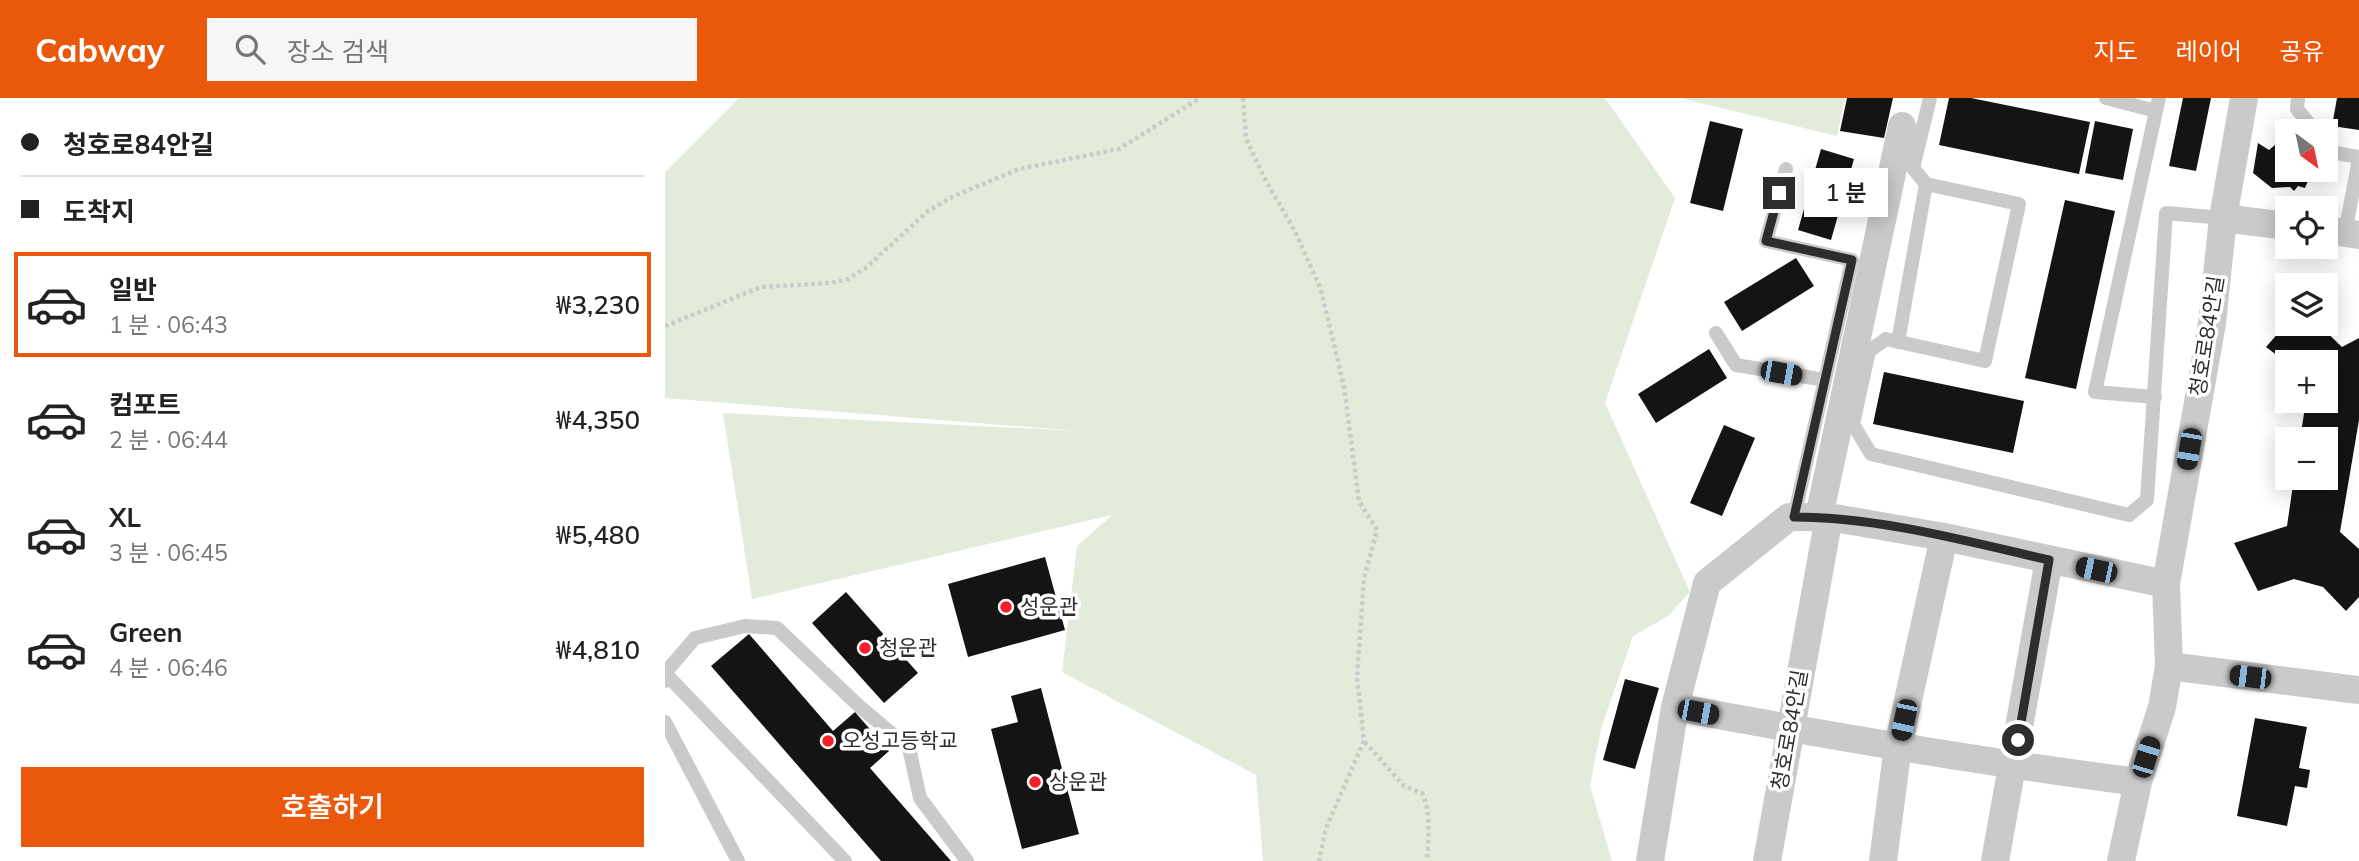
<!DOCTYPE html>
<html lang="ko">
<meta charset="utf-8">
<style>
body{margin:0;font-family:Mulish,"Noto Sans KR",sans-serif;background:#f6f6f6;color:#222;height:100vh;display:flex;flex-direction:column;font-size:26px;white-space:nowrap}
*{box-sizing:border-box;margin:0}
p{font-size:23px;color:#767676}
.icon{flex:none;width:38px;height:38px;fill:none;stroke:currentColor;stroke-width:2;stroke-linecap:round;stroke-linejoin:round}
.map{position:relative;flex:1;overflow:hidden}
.panel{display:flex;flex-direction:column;background:#fff;width:665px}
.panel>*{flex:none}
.top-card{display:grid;align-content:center;height:154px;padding:0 21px;background:#fff}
.needle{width:46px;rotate:147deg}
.fabs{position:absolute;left:1610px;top:21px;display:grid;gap:14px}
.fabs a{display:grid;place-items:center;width:63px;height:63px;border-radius:0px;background:#fff;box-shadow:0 4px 18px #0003;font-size:35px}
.end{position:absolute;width:32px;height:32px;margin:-16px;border:9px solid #2d2d2d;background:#fff;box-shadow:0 0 0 4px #fff}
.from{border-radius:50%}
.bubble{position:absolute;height:49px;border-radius:0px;background:#fff;box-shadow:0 4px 18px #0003;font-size:23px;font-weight:600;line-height:49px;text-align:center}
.car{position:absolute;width:21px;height:42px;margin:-21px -10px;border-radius:9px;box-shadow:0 0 5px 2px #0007;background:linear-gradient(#222 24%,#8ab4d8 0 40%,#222 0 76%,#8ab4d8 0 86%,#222 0)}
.top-card b{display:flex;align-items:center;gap:24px;height:66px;font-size:26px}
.top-card b+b{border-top:2px solid #e0e0e0}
.top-card i{width:18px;height:18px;background:#222}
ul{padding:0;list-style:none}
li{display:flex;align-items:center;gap:21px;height:105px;margin:0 14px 10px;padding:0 7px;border:4px solid transparent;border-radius:0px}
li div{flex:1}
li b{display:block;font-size:26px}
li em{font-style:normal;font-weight:600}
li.current{border-color:#ea580c}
li>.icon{width:63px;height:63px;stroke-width:1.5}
.cta{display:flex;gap:14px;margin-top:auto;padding:14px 21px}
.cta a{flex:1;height:80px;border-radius:0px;background:#ea580c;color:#fff;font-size:28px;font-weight:600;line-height:80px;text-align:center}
header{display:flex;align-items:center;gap:42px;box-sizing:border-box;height:98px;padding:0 35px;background:#ea580c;color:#fff}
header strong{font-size:33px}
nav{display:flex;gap:38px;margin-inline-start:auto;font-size:24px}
.search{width:490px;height:63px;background:#f6f6f6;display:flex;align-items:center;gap:18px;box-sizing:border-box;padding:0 24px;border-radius:0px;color:#767676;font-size:26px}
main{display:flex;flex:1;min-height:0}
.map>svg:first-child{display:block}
.green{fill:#e3ecda}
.building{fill:#141414}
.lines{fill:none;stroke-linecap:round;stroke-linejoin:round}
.path{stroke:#cacaca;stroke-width:4.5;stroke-dasharray:3.5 3.5;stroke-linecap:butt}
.service{stroke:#cacaca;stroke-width:14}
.minor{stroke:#cacaca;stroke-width:28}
.route{stroke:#2d2d2d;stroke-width:9}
.poi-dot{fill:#f32127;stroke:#fff;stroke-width:2.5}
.labels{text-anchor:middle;stroke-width:7;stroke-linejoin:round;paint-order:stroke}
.street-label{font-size:21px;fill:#2d2d2d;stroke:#fff}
.poi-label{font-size:21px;fill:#2d2d2d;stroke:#fff;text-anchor:start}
</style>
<header>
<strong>Cabway</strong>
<div class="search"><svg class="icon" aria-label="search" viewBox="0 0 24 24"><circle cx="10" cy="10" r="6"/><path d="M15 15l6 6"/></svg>장소 검색</div>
<nav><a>지도</a><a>레이어</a><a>공유</a></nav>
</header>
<main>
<section class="panel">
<div class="top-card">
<b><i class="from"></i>청호로84안길</b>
<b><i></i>도착지</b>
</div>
<ul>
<li class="current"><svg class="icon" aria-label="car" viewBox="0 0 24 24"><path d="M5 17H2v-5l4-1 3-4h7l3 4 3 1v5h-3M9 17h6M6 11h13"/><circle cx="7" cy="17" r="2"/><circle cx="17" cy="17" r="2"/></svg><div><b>일반</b><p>1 분 · 06:43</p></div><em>₩3,230</em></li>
<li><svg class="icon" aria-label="car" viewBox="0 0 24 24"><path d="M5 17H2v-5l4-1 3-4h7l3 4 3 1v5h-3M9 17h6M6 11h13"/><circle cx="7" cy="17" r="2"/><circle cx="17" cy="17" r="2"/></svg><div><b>컴포트</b><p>2 분 · 06:44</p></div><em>₩4,350</em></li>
<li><svg class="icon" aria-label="car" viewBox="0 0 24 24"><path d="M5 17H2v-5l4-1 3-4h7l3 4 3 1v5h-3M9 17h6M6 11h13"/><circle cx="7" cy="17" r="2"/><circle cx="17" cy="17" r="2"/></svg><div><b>XL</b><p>3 분 · 06:45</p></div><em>₩5,480</em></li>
<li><svg class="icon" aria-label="car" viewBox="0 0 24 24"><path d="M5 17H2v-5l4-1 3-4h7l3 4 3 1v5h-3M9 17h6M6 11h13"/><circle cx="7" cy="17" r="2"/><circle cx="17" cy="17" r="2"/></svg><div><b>Green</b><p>4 분 · 06:46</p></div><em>₩4,810</em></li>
</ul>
<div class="cta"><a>호출하기</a></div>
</section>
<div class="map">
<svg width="1694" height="763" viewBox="0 0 1694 763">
<rect width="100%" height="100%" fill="#fff"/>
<path class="green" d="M74 0H940L1010 100 940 305 1025 494 1003 518 968 538 936 631 925 688 947 763H598L591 677 397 574 412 448 447 417 87 501 58 315 414 333 0 300V74Z
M1015 0H1180L1172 38Z"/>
<path class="building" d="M1182 0H1228L1219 40 1175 33Z
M1284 0H1306L1425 24 1414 76 1274 47Z
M1518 0H1546L1531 73 1504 68Z
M1672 0H1694V32L1667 28Z
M1045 23 1078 31 1058 113 1025 105Z
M1430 23 1468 31 1458 82 1420 75Z
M1593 45 1604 52 1610 47 1622 58V72L1647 73 1640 90 1633 88 1629 93 1625 89 1607 90 1588 75Z
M1156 51 1189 61 1166 142 1133 132Z
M1400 102 1450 113 1411 291 1360 280Z
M1131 160 1149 188 1077 233 1059 204Z
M1621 226H1653L1677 249 1694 240V322L1675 434 1694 451V499L1681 513 1658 489 1629 481 1593 493 1569 445 1622 428 1629 380H1661V341H1635L1641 303H1661V264H1621L1601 249Z
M1044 251 1062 280 991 325 973 296Z
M1219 274 1359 303 1348 355 1208 326Z
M1059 327 1090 340 1057 418 1025 405Z
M380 459 400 532 303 559 283 486Z
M181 494 253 575 219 605 147 525Z
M84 536 168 633 190 614 224 653 205 670 286 763H216L46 568Z
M960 581 994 590 970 671 938 662Z
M376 590 414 736 357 751 326 631 353 624 346 598Z
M1590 620 1642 629 1634 670 1645 672 1642 690 1630 688 1622 728 1572 718Z"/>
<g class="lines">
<path class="path" d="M578 0 581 41 601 83 630 133 656 192 679 289 694 403 712 432 699 480 692 579 699 643 661 730 654 763
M0 228 96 189 166 185 183 181 202 169 263 113 289 98 354 71 454 51 535 0
M700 644 739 688 757 695C767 716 763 740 762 763"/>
<path class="service" d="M1441 0 1491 13 1494 0
M1633 0 1632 11 1650 33
M1661 47 1666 54 1694 59
M1121 71 1101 143 1187 162 1129 419
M1261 86 1248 70 1265 0
M1680 135 1694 61
M1051 235 1071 267 1160 282
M1233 244 1261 86 1354 106 1320 263 1221 241 1204 253 1188 326 1206 356 1464 417 1482 402 1501 115 1558 120
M1490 299 1430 294 1491 13
M0 575 180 763
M0 583V575L30 540 80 528 112 530 194 608 244 650 255 700 302 763
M0 624 73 763"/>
<path class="minor" d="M1558 120 1622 128
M1661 132 1694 137
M1154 419 1237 28
M1504 568 1694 592
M1010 609C1164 638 1318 664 1473 684
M985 763 1010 609 1042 485 1124 419H1164L1279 439 1501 486
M1102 763 1164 419
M1218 763 1233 648 1279 439
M1330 763 1384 462
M1456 763 1473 684 1497 609 1504 568 1501 486 1547 225 1558 120 1579 0"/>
</g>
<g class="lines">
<path class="route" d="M1114 95 1101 143 1187 162 1129 419C1214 419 1301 443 1384 462L1353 642"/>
</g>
<g class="poi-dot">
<circle cx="341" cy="509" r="7"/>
<circle cx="200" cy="550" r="7"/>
<circle cx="163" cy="643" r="7"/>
<circle cx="370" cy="684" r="7"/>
</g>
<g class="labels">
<g class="street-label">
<text transform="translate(1542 238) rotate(-81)" y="7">청호로84안길</text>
<text transform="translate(1125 632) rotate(-80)" y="7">청호로84안길</text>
</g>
<g class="poi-label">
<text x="355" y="516">성운관</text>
<text x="214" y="557">청운관</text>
<text x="177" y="650">오성고등학교</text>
<text x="384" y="691">상운관</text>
</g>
</g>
</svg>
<div class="fabs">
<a><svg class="needle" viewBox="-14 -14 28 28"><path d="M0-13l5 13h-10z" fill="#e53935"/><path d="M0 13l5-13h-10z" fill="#767676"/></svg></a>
<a><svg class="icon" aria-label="locate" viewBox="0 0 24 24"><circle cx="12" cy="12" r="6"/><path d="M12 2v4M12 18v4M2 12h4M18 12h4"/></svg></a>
<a><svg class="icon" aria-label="layers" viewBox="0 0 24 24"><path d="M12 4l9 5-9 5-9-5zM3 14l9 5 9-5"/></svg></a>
<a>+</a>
<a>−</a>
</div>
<i class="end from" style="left:1353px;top:642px"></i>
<i class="end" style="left:1114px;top:95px"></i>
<div class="bubble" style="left:1139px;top:70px;width:84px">1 분</div>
<i class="car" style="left:1116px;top:275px;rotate:100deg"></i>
<i class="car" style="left:1524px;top:351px;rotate:190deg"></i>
<i class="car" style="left:1431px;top:472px;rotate:282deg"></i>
<i class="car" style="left:1585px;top:579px;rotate:277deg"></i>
<i class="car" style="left:1033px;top:614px;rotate:101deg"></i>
<i class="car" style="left:1239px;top:622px;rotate:192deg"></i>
<i class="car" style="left:1481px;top:659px;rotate:17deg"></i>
</div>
</main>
